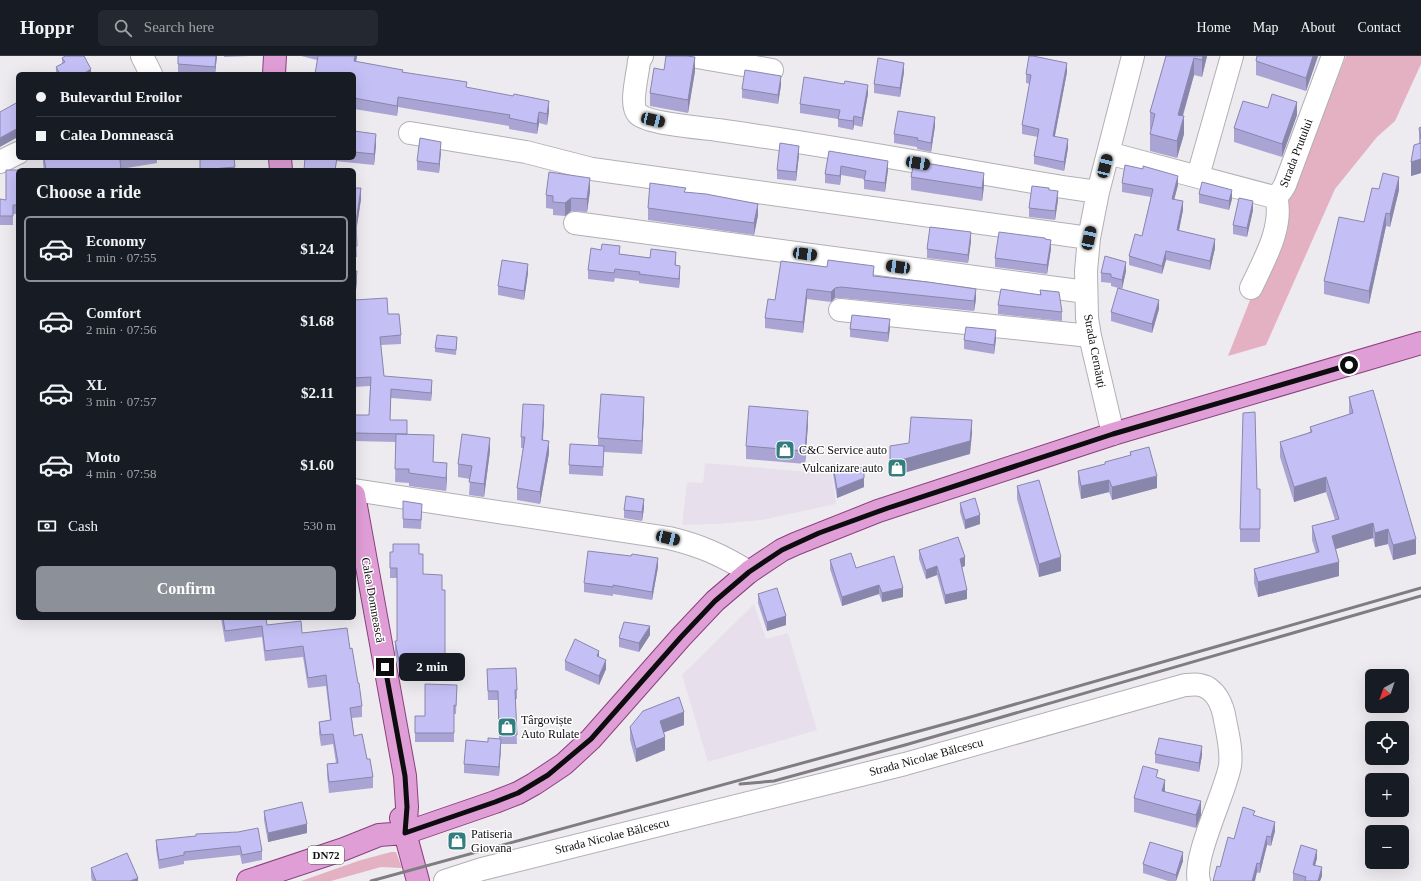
<!DOCTYPE html>
<meta charset="utf-8">
<style>
body{margin:0;font-family:Georgia,serif;background:#242831;color:#f1f3f6;height:100vh;display:flex;flex-direction:column;font-size:15px;white-space:nowrap}
*{box-sizing:border-box;margin:0}
p{font-size:13px;color:#9ea1a6}
.icon{flex:none;width:22px;height:22px;fill:none;stroke:currentColor;stroke-width:2;stroke-linecap:round;stroke-linejoin:round}
.map{position:relative;flex:1;overflow:hidden}
.panel{position:absolute;left:16px;top:112px;width:340px;height:452px;display:flex;flex-direction:column;background:#171b24;border-radius:6px;box-shadow:0 4px 16px #0002}
.panel>*{flex:none}
.banner{position:absolute;left:16px;top:16px;width:340px;height:88px;border-radius:6px;box-shadow:0 4px 16px #0002;display:grid;align-content:center;height:88px;padding:0 20px;background:#171b24}
.needle{width:26px;rotate:220deg}
.controls{position:absolute;left:1365px;top:613px;display:grid;gap:8px}
.controls a{display:grid;place-items:center;width:44px;height:44px;border-radius:6px;background:#171b24;box-shadow:0 4px 16px #0002;font-size:20px}
.end{position:absolute;width:18px;height:18px;margin:-9px;border:5px solid #0d0c0e;background:#fff;box-shadow:0 0 0 2px #fff}
.from{border-radius:50%}
.bubble{position:absolute;height:28px;border-radius:6px;background:#171b24;box-shadow:0 4px 16px #0002;font-size:13px;font-weight:700;line-height:28px;text-align:center}
.car{position:absolute;width:12px;height:24px;margin:-12px -6px;border-radius:5px;box-shadow:0 0 3px 1px #0007;background:linear-gradient(#222 24%,#8ab4d8 0 40%,#222 0 76%,#8ab4d8 0 86%,#222 0)}
.banner b{display:flex;align-items:center;gap:14px;height:38px;font-size:15px}
.banner b+b{border-top:1px solid #363941}
.banner i{width:10px;height:10px;background:#f1f3f6}
ul{padding:0;list-style:none}
li{display:flex;align-items:center;gap:12px;height:66px;margin:0 8px 6px;padding:0 12px;border:2px solid transparent;border-radius:6px}
li div{flex:1}
li b{display:block;font-size:15px}
li em{font-style:normal;font-weight:700}
li.current{border-color:#8c9099}
li>.icon{width:36px;height:36px;stroke-width:1.5}
h2{padding:0 20px;font-size:18px;line-height:48px}
.pay{display:flex;align-items:center;gap:10px;height:44px;padding:0 20px;font-size:15px}
.pay p{margin-inline-start:auto}
.button{display:flex;gap:8px;margin-top:auto;padding:8px 20px}
.button a{flex:1;height:46px;border-radius:6px;background:#8c9099;color:#fff;font-size:16px;font-weight:700;line-height:46px;text-align:center}
header{display:flex;align-items:center;gap:24px;box-sizing:border-box;height:56px;padding:0 20px;background:#171b24;border-bottom:1px solid #363941}
header strong{font-size:19px}
nav{display:flex;gap:22px;margin-inline-start:auto;font-size:14px}
.search{width:280px;height:36px;background:#242831;display:flex;align-items:center;gap:10px;box-sizing:border-box;padding:0 14px;border-radius:6px;color:#9ea1a6;font-size:15px}
.map>svg:first-child{display:block}
.built{fill:#e7e0ec}
.green{fill:#e4b1c2}
.lines{fill:none;stroke-linecap:round;stroke-linejoin:round}
.minor-casing{stroke:#b2afb5;stroke-width:24}
.major-casing{stroke:#89417e;stroke-width:24}
.minor{stroke:#fff;stroke-width:22}
.major{stroke:#e09ed6;stroke-width:22}
.rail{stroke:#7f7d80;stroke-width:3}
.wall{fill:#a9a4d3}
.shaded-wall{fill:#8986ac}
.building{fill:#c4bff5;stroke:#8986ac}
.route{stroke:#0d0c0e;stroke-width:5}
.labels{text-anchor:middle;stroke-width:3;stroke-linejoin:round;paint-order:stroke}
.shield{fill:#fff;stroke:#565556;stroke-width:1}
.shield-label{font-size:11px;font-weight:bold;fill:#0d0c0e}
.street-label{font-size:12px;fill:#0d0c0e;stroke:#fff}
.poi-label{font-size:12px;fill:#0d0c0e;stroke:#fff;text-anchor:start}
</style>
<header>
<strong>Hoppr</strong>
<div class="search"><svg class="icon" aria-label="search" viewBox="0 0 24 24"><circle cx="10" cy="10" r="6"/><path d="M15 15l6 6"/></svg>Search here</div>
<nav><a>Home</a><a>Map</a><a>About</a><a>Contact</a></nav>
</header>
<div class="map">
<svg width="1421" height="825" viewBox="0 0 1421 825">
<rect width="100%" height="100%" fill="#eeebf0"/>
<path class="built" d="M705 407 832 418 836 448 762 464 717 468 682 469 687 426 703 427Z
M754 548 766 583 788 577 817 674 708 706 682 619Z"/>
<path class="green" d="M1346 0H1421V8L1395 65 1377 81 1335 133 1266 289 1228 300Z
M391 796H396L402 812 381 811 331 825H301L361 804Z"/>
<g class="lines">
<defs>
<path id="minor" d="M142 0 151 18
M642 0 639 5C638 18 629 49 638 58 649 68 702 72 718 74 833 90 948 112 1063 131L1098 136
M691 0 772 14
M410 77 526 96 592 113 1089 182
M1108 97 1270 140C1279 140 1281 136 1285 129L1333 0
M0 106 18 97
M1198 120 1232 0
M575 167 1086 236
M1251 232C1264 204 1284 171 1276 140
M840 254 1090 280
M1113 378 1090 280 1087 262 1086 215 1089 182 1098 136 1133 0
M354 434 669 482C699 489 722 499 749 516
M445 825 482 813 905 708 1185 629C1190 629 1195 628 1200 629 1216 632 1223 650 1225 664 1228 679 1232 695 1230 710 1225 737 1192 803 1199 825"/>
<path id="major" d="M274 18 275 0
M280 102 281 114
M354 439 405 720 407 751 405 777
M401 762 418 825
M248 825 344 793 379 779 405 777 495 746 518 737 534 728 564 708 591 683 681 581 715 545 749 516 782 494 795 488 878 455 1113 378 1421 287"/>
</defs>
<use href="#minor" class="minor-casing"/>
<use href="#major" class="major-casing"/>
<use href="#minor" class="minor"/>
<use href="#major" class="major"/>
<path class="rail" d="M740 728 774 725 905 689 1421 540
M371 825 967 662 1421 532"/>
</g>
<path class="wall" d="M217 0 215 18 178 17V8Z
M224 0H251L224 1Z
M301 0H357L356 6 403 16 467 32 549 55 547 69 539 67 537 78 509 73V70L398 51 397 60 354 53V18L317 4Z
M1166 0H1207L1202 21 1194 19 1183 60 1184 78 1177 102 1150 95V78L1151 74 1150 73V56Z
M1257 0H1318L1306 35 1256 19V5Z
M62 2 91 18H56V11L62 8Z
M664 14 695 15 688 57 650 50V37Z
M904 16 900 41 874 37V28Z
M1067 16 1055 80 1068 92 1064 115 1034 108V100L1038 81 1022 78V69L1030 28 1026 27V18Z
M781 29 778 48 742 42V33Z
M868 38 862 71 854 69 853 74 838 71V63L800 57V48Z
M1268 52 1297 59 1282 101 1234 86V72Z
M935 70 931 96 917 93V91L894 87V78Z
M1421 71V117L1411 120 1419 87V72Z
M354 75 376 89 374 109 305 102H354Z
M441 95 439 117 417 114V105Z
M829 95 888 114 885 136 864 133V123L841 119 840 129 825 127V118Z
M799 99 796 125 777 123V114Z
M43 102H157V107L121 113V114H44L43 108Z
M234 102 235 114H200Z
M18 114V158H13V169H0V143L6 144Z
M911 121 984 130 982 145 911 134Z
M1122 127 1178 129 1174 143 1183 154 1179 175 1215 192 1210 214 1166 204 1162 218 1129 209V200L1142 180 1151 141 1122 136Z
M354 132 361 143 356 174 357 201H354Z
M1379 133 1399 134 1390 171 1386 170 1369 248 1324 238V225L1364 166Z
M1049 134 1058 144 1055 164 1029 161V152Z
M590 135 587 156 571 155 565 160 553 159V153L546 152V139Z
M686 136 758 159 754 179 648 164V152Z
M1199 138 1232 143 1229 154 1199 147Z
M1253 154 1247 181 1233 178V169Z
M1045 183 1051 193 1047 218 995 211V202Z
M971 185 968 207 927 202V193Z
M601 194 620 198 676 205V209L680 219 679 232 639 227V225L615 222 614 226 588 223V214Z
M781 205 874 220 976 243 974 255 841 242H835L831 246 807 243 803 277 765 272V262L775 244Z
M354 215 357 224 355 244H354Z
M1126 215 1122 233 1111 230V227L1101 226V217Z
M528 217 524 244 498 239V230Z
M1040 234 1062 256V265L998 258V249L1040 239Z
M354 244 388 258 401 279V288L381 289 384 320 432 333 431 345 391 342 390 364 407 378 434 393 433 406 447 420 446 435 409 430V427L395 426 396 386 354 385V359H369L370 330 354 331Z
M1159 253 1152 277 1111 265V256Z
M890 272 888 286 850 281V273Z
M996 283 994 298 964 293V284Z
M457 286 456 299 435 296V292Z
M1349 341 1416 498 1393 504 1388 488 1375 491 1373 482 1336 493 1339 520 1258 541 1254 527V513L1316 497 1312 484V470L1335 464 1326 436 1294 446 1280 401V386L1310 376V371L1349 358Z
M644 354 642 398 604 396 603 420 569 418V409L598 390V382Z
M544 361 543 384 549 397 540 448 517 444V432L523 392H521V381Z
M808 368 805 408 746 403V390Z
M490 395 484 441 469 439 470 423 458 421V408Z
M1130 396 1157 432 1112 444 1109 436 1081 443 1078 427V415L1105 408V406L1130 400Z
M833 409 864 431 837 442 833 418Z
M1017 430 1061 515 1039 521 1017 443Z
M1257 433H1260V486H1240V473Z
M960 447 980 468 965 473 960 456Z
M644 452 642 465 624 462V454Z
M422 457 421 473 403 472V463Z
M919 494 965 510 962 511 967 543 945 548 937 519 926 523 919 503Z
M390 496 419 498 423 518 442 534H445V611H436L435 623 413 622V615H399L395 596V585H397V522H390Z
M631 500 658 511 652 544 613 538V540L584 536V527Z
M830 504 856 512 903 541 882 546 879 538 842 550 830 513Z
M758 538 786 569 767 575 758 547Z
M221 562H266L267 569 302 577 350 593 358 627 362 650V661L352 662 354 680 367 703 373 721V732L329 737 327 719V708L336 707 333 688 321 690 319 677V666L330 664 326 630 308 632 303 601 265 605 262 581 225 586Z
M650 579 639 596 619 591V582Z
M599 601 606 613 599 629 565 614V605Z
M487 613 517 634V643H515L517 688H501L499 720 464 717V708L488 686 499 683 498 644H488Z
M457 629 456 658H454V686H415V660H425Z
M684 669 663 676 665 694 636 706 630 684V671Z
M1155 698 1202 699 1199 716 1155 707Z
M1158 721 1165 736 1201 759 1196 772 1134 756V742Z
M264 755 307 777 268 786 264 764Z
M1255 759 1275 775 1271 790 1267 789 1260 817 1220 811 1234 783Z
M196 780 262 795V804L242 808 240 799 184 805V808L159 813 156 793V784Z
M1317 802 1315 809 1322 820 1320 825H1293V817Z
M1183 805 1176 825H1168L1143 817V808Z
M91 812 138 825H92L91 821Z"/>
<path class="shaded-wall" d="M216 0H217L215 18V11Z
M355 0H357L354 16V5Z
M1203 0H1207L1202 21V4Z
M1313 0H1318L1306 35V22Z
M695 1V15L688 57V44Z
M1194 2V19L1178 76V59Z
M904 7V16L900 41V32Z
M1067 7V16L1053 89V80Z
M91 13V18H83Z
M781 20V29L778 48V39Z
M868 29V38L862 71V62Z
M398 41V51L397 60V50Z
M549 45V55L547 69V58Z
M1297 46V59L1282 101V88Z
M539 56V67L537 78V68Z
M854 60V69L853 74V65Z
M1184 60V78L1177 102V85Z
M935 61V70L931 96V87Z
M18 72V81L0 91V82Z
M376 78V89L374 109V98Z
M1068 83V92L1064 115V106Z
M441 86V95L439 117V108Z
M799 90V99L796 125V116Z
M1421 103V117L1411 120V106Z
M888 105V114L885 136V127Z
M841 110V119L840 129V120Z
M984 117V130L982 145V132Z
M1178 120V129L1172 152V143Z
M1399 121V134L1390 171V158Z
M590 122V135L587 156V143Z
M361 132V143L356 177V166Z
M1232 134V143L1229 154V145Z
M1058 135V144L1055 164V155Z
M571 142V155L565 160V147Z
M1183 145V154L1177 183V174Z
M1253 145V154L1247 181V172Z
M758 148V159L754 179V167Z
M1386 157V170L1369 248V235Z
M971 176V185L968 207V199Z
M1215 183V192L1210 214V205Z
M1051 184V193L1047 218V209Z
M1166 195V204L1162 218V210Z
M1126 206V215L1122 233V224Z
M528 208V217L524 244V235Z
M680 210V219L679 232V223Z
M357 215V224L355 244V235Z
M835 232V242L831 246V236Z
M807 233V243L803 277V266Z
M976 233V243L974 255V245Z
M1159 244V253L1152 277V268Z
M890 263V272L888 286V277Z
M996 274V283L994 298V289Z
M432 324V333L431 345V337Z
M644 341V354L642 398V385Z
M544 349V361L542 396V384Z
M808 355V368L805 408V395Z
M972 364V378L970 398 890 421V407Z
M490 382V395L484 441V428Z
M549 385V397L540 448V436Z
M447 407V420L446 435V422Z
M1157 420V432L1112 444V431Z
M1326 421V436L1294 446V431Z
M864 422V431L837 442V433Z
M1109 424V436L1081 443V430Z
M644 443V452L642 465V456Z
M980 459V468L965 473V464Z
M1373 467V482L1332 494V480Z
M1388 473V488L1375 491V477Z
M1416 483V498L1393 504V489Z
M965 501V510L960 512V503Z
M1061 501V515L1039 521V508Z
M658 502V511L652 544V536Z
M1339 506V520L1258 541V526Z
M937 510V519L926 523V514Z
M879 529V538L842 550V541Z
M903 532V541L882 546V537Z
M967 534V543L945 548V539Z
M786 560V569L767 575V566Z
M650 570V579L639 596V587Z
M599 595V603L597 600Z
M606 604V613L599 629V620Z
M684 656V669L660 678V665Z
M665 681V694L636 706V693Z
M501 683V692L499 720V711Z
M1202 690V699L1199 716V707Z
M1165 724V737L1162 735Z
M1201 745V759L1196 772V759Z
M1275 766V775L1271 790V781Z
M307 768V777L268 786V777Z
M1267 780V789L1260 817V808Z
M1317 794V802L1313 817V809Z
M1183 796V805L1176 825V819Z
M1257 807V816L1255 825H1252Z
M1322 811V820L1320 825H1318Z
M138 822V825H130Z"/>
<path class="building" d="M65 0H84L91 13 83 18H60L56 11 65 6 62 2Z
M178 0H216L215 11 178 8Z
M318 0H355L354 5 403 14 402 16 467 26 466 31 513 40 514 38 549 45 547 58 539 56 537 68 509 62 510 59 398 41 397 50 354 42V18H315Z
M666 0H686L695 1 688 44 650 37 654 12 664 14Z
M1029 0H1033L1067 7 1053 80 1068 83 1064 106 1034 100 1039 73 1022 69 1031 19 1026 18Z
M1166 0H1203L1202 4 1194 2 1178 59 1184 60 1177 85 1150 78 1155 58 1150 56Z
M1257 0H1313L1306 22 1256 5Z
M878 2 904 7 900 32 874 28Z
M745 14 781 20 778 39 742 33Z
M804 21 844 28 845 25 868 29 862 62 854 60 853 65 838 63 840 54 800 48Z
M1272 38 1297 46 1282 88 1234 72 1243 45 1268 52Z
M18 46V72L0 82V56Z
M898 55 935 61 931 87 917 84 918 82 894 78Z
M1421 71V83L1419 72Z
M354 75 376 78 374 98 354 96Z
M420 82 441 86 439 108 417 105Z
M780 87 799 90 796 116 777 114Z
M1421 87V103L1411 106 1414 89Z
M829 95 888 105 885 127 864 124 866 115 841 110 840 120 825 118Z
M44 102H133L120 104 121 114H46Z
M200 102H234L235 111 200 114Z
M305 102H337L335 114H304Z
M914 105 984 117 982 132 911 121Z
M1125 109 1143 113V110L1178 120 1172 143 1183 145 1177 174 1215 183 1210 205 1166 195 1162 210 1129 200 1135 178 1142 180 1153 133 1122 127Z
M6 114H18V149H13V160H0V143L6 144Z
M549 116 590 122 587 143 571 142 565 147 553 146V140L546 139Z
M1383 117 1399 121 1390 158 1386 157 1369 235 1324 225 1339 161 1364 166 1372 132 1379 133Z
M1202 126 1232 134 1229 145 1199 138Z
M650 127 686 132 684 136 706 138 758 148 754 167 648 152Z
M1032 130 1049 132V134L1058 135 1055 155 1029 152Z
M354 132H361L356 166 357 190 354 191Z
M1239 142 1253 145 1247 172 1233 169Z
M930 171 971 176 968 199 927 193Z
M999 176 1045 182V183L1051 184 1047 209 995 202Z
M602 188 620 190 619 198 650 202 651 193 676 196 675 209 680 210 679 223 639 218 640 216 615 213 614 217 588 214 591 192 601 194Z
M1105 200 1126 206 1122 224 1111 221V218L1101 217Z
M502 204 528 208 524 235 498 230Z
M828 204 874 210 873 220 928 226 976 233 974 245 841 231 835 232 831 236 807 233 803 266 765 262 768 243 775 244 781 205 827 211Z
M354 215H357L355 235H354Z
M1118 232 1159 244 1152 268 1111 256Z
M1001 233 1041 239 1040 234 1059 236 1062 256 998 249Z
M387 242 388 258H399L401 279 380 281 384 320 432 324 431 337 391 333 390 364H407V378L354 377V359H369L371 321 354 322V262L355 261 354 244Z
M852 259 890 263 888 277 850 273Z
M966 271 996 274 994 289 964 284Z
M437 279 457 281 456 294 435 292Z
M1373 334 1416 483 1393 489 1388 473 1375 477 1373 467 1332 480 1339 506 1258 526 1254 513 1319 496 1312 470 1339 463 1326 421 1294 431 1280 386 1312 376 1310 371 1353 357 1349 341Z
M601 338 644 341 642 385 598 382Z
M523 348 544 349 542 384 549 385 540 436 517 432 525 381H521Z
M749 350 808 355 805 395 746 390Z
M1255 356 1257 433H1260V473H1240L1243 357Z
M911 361 972 364 970 385 890 407V390L909 387Z
M396 378 434 379 433 406 447 407 446 422 409 417V413H395Z
M462 378 490 382 484 428 469 426 472 410 458 408Z
M570 388 604 390 603 411 569 409Z
M1149 391 1157 420 1112 431 1109 424 1081 430 1078 415 1105 408V406L1131 399 1130 396Z
M833 409 864 412V422L837 433Z
M1039 424 1061 501 1039 508 1017 430Z
M626 440 644 443 642 456 624 454Z
M975 442 980 459 965 464 960 447Z
M403 445 422 448 421 464 403 463Z
M958 481 965 501 960 503 967 534 945 539 937 510 926 514 919 494Z
M393 488H419V498H423V518L442 519V534H445V601L436 600 435 612H413V605H399L395 585H397V512H390V496H393Z
M588 495 631 500 632 498 658 502 652 536 613 529V531L584 527Z
M851 497 856 512 894 500 903 532 882 537 879 529 842 541 830 504Z
M777 532 786 560 767 566 758 538Z
M223 562H266L267 569 301 565 302 577 347 572 350 593 352 592 358 627H359L362 650 350 652 354 680 362 678 367 703H370L373 721 329 726 327 708 338 707 333 678 321 679 319 666 331 664 326 619 308 622 303 590 265 595 262 570 225 575Z
M624 566 650 570 639 587 619 582Z
M575 583 599 595 597 600 606 604 599 620 565 605Z
M516 612 517 634H515L517 679H499L498 635H488L487 613Z
M425 628 457 629 456 650 454 649V677H415V660H425Z
M679 641 684 656 660 665 665 681 636 693 630 671 643 655Z
M488 682 501 683 499 711 464 708 466 684 488 686Z
M1159 682 1202 690 1199 707 1155 698Z
M1143 710 1158 714 1156 721 1165 724 1162 735 1201 745 1196 759 1134 742Z
M302 746 307 768 268 777 264 755Z
M1243 751 1255 755 1253 759 1275 766 1271 781 1267 780 1260 808 1257 807 1252 825H1213L1217 810 1220 811 1228 781 1234 783Z
M258 772 262 795 242 799 240 790 184 796V799L159 804 156 784 196 780V778L238 776Z
M1150 786 1183 796 1176 819 1143 808Z
M1301 789 1317 794 1313 809 1322 811 1318 825H1305L1306 821 1293 817Z
M127 797 138 822 130 825H96L91 812Z"/>
<g class="lines">
<path class="route" d="M385 611 405 720 407 751 405 777 495 746 518 737 548 719 591 683 681 581 715 545 749 516 782 494 795 488 819 477 888 452 1113 378 1349 309"/>
</g>
<defs>
<symbol id="shop-square" viewBox="-11 -11 22 22"><rect x="-9" y="-9" width="18" height="18" rx="4" fill="#347d7f" stroke="#fff"/><path d="M-5-2.5h2.3a2.7 3.5 0 0 1 5.4 0H5L5.5 6h-11ZM-1.5-2.5h3a1.5 2.3 0 0 0-3 0Z" fill="#fff"/></symbol>
</defs>
<g fill-rule="evenodd">
<use href="#shop-square" x="774" y="383" width="22" height="22"/>
<use href="#shop-square" x="886" y="401" width="22" height="22"/>
<use href="#shop-square" x="496" y="660" width="22" height="22"/>
<use href="#shop-square" x="446" y="774" width="22" height="22"/>
</g>
<g class="labels">
<rect class="shield" x="308" y="790" width="36" height="18" rx="3"/>
<g class="shield-label">
<text x="326" y="803">DN72</text>
</g>
<g class="street-label">
<text transform="translate(1296 97) rotate(-69)" y="4">Strada Prutului</text>
<text transform="translate(1095 295) rotate(79)" y="4">Strada Cernăuți</text>
<text transform="translate(373 544) rotate(80)" y="4">Calea Domnească</text>
<text transform="translate(926 701) rotate(-15)" y="4">Strada Nicolae Bălcescu</text>
<text transform="translate(612 780) rotate(-14)" y="4">Strada Nicolae Bălcescu</text>
</g>
<g class="poi-label">
<text x="799" y="398">C&amp;C Service auto</text>
<text x="883" y="416" text-anchor="end">Vulcanizare auto</text>
<text x="521" y="668">Târgoviște<tspan x="521" dy="14">Auto Rulate</tspan></text>
<text x="471" y="782">Patiseria<tspan x="471" dy="14">Giovana</tspan></text>
</g>
</g>
</svg>
<div class="controls">
<a><svg class="needle" viewBox="-14 -14 28 28"><path d="M0-13l5 13h-10z" fill="#e53935"/><path d="M0 13l5-13h-10z" fill="#9ea1a6"/></svg></a>
<a><svg class="icon" aria-label="locate" viewBox="0 0 24 24"><circle cx="12" cy="12" r="6"/><path d="M12 2v4M12 18v4M2 12h4M18 12h4"/></svg></a>
<a>+</a>
<a>−</a>
</div>
<i class="end from" style="left:1349px;top:309px"></i>
<i class="end" style="left:385px;top:611px"></i>
<div class="bubble" style="left:399px;top:597px;width:66px">2 min</div>
<i class="car" style="left:653px;top:64px;rotate:103deg"></i>
<i class="car" style="left:918px;top:107px;rotate:99deg"></i>
<i class="car" style="left:1105px;top:110px;rotate:14deg"></i>
<i class="car" style="left:1089px;top:182px;rotate:12deg"></i>
<i class="car" style="left:805px;top:198px;rotate:97deg"></i>
<i class="car" style="left:898px;top:211px;rotate:278deg"></i>
<i class="car" style="left:668px;top:482px;rotate:103deg"></i>
<div class="banner">
<b><i class="from"></i>Bulevardul Eroilor</b>
<b><i></i>Calea Domnească</b>
</div>
<section class="panel">
<h2>Choose a ride</h2>
<ul>
<li class="current"><svg class="icon" aria-label="car" viewBox="0 0 24 24"><path d="M5 17H2v-5l4-1 3-4h7l3 4 3 1v5h-3M9 17h6M6 11h13"/><circle cx="7" cy="17" r="2"/><circle cx="17" cy="17" r="2"/></svg><div><b>Economy</b><p>1 min · 07:55</p></div><em>$1.24</em></li>
<li><svg class="icon" aria-label="car" viewBox="0 0 24 24"><path d="M5 17H2v-5l4-1 3-4h7l3 4 3 1v5h-3M9 17h6M6 11h13"/><circle cx="7" cy="17" r="2"/><circle cx="17" cy="17" r="2"/></svg><div><b>Comfort</b><p>2 min · 07:56</p></div><em>$1.68</em></li>
<li><svg class="icon" aria-label="car" viewBox="0 0 24 24"><path d="M5 17H2v-5l4-1 3-4h7l3 4 3 1v5h-3M9 17h6M6 11h13"/><circle cx="7" cy="17" r="2"/><circle cx="17" cy="17" r="2"/></svg><div><b>XL</b><p>3 min · 07:57</p></div><em>$2.11</em></li>
<li><svg class="icon" aria-label="car" viewBox="0 0 24 24"><path d="M5 17H2v-5l4-1 3-4h7l3 4 3 1v5h-3M9 17h6M6 11h13"/><circle cx="7" cy="17" r="2"/><circle cx="17" cy="17" r="2"/></svg><div><b>Moto</b><p>4 min · 07:58</p></div><em>$1.60</em></li>
</ul>
<div class="pay"><svg class="icon" aria-label="cash" viewBox="0 0 24 24"><path d="M3 7h18v10H3z"/><circle cx="12" cy="12" r="2"/></svg>Cash<p>530 m</p></div>
<div class="button"><a>Confirm</a></div>
</section>
</div>
